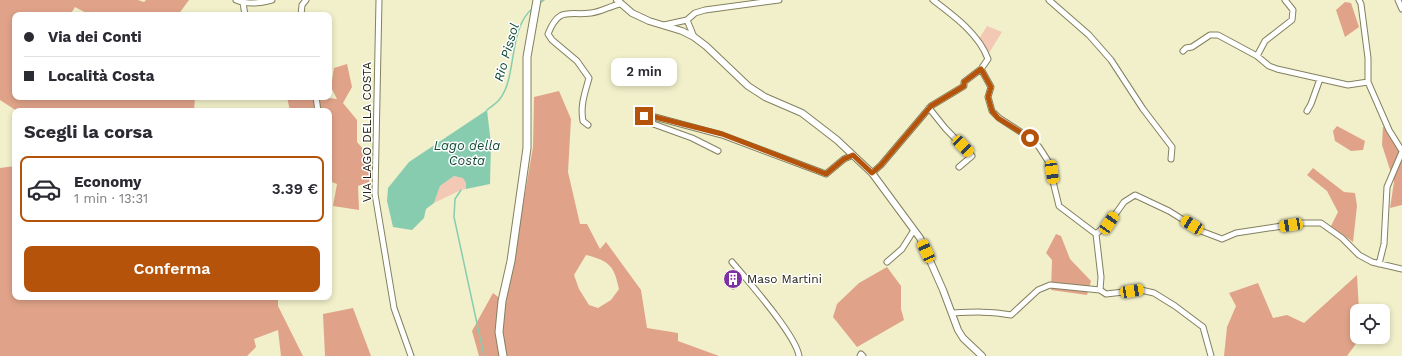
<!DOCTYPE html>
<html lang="it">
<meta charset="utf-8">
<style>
body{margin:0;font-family:"Work Sans",sans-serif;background:#f7f7f7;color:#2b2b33;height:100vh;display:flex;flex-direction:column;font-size:15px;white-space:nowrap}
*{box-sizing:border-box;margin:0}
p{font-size:13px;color:#7c7c81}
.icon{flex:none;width:22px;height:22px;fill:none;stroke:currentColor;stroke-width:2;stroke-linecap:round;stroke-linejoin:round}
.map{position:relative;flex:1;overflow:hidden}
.drawer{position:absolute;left:12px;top:108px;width:320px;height:192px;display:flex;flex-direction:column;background:#fff;border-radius:8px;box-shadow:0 2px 6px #0003}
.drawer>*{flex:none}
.banner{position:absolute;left:12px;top:12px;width:320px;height:88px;border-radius:8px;box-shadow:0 2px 6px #0003;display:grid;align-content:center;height:88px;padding:0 12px;background:#fff}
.controls{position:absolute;left:1350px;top:304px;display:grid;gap:8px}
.controls a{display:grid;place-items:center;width:40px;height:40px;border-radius:8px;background:#fff;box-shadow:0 2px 6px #0003;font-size:20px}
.end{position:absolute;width:18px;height:18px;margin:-9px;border:5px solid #b45309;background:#fff;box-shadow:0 0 0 2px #fff}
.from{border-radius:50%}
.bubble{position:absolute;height:28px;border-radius:8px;background:#fff;box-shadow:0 2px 6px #0003;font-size:13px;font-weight:600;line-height:28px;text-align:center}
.car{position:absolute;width:12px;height:24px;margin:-12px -6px;border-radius:5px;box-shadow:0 0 3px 1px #0007;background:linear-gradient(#f5c518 24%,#345 0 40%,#f5c518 0 76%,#345 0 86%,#f5c518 0)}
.banner b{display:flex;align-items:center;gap:14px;height:38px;font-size:15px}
.banner b+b{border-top:1px solid #e1e1e2}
.banner i{width:10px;height:10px;background:#2b2b33}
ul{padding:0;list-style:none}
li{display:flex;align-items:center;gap:12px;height:66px;margin:0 8px 6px;padding:0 4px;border:2px solid transparent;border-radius:8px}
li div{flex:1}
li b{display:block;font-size:15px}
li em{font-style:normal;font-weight:600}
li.on{border-color:#b45309}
li>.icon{width:36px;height:36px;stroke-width:1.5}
h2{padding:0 12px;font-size:18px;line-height:48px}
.button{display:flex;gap:8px;margin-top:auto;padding:8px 12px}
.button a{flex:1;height:46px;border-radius:8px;background:#b45309;color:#fff;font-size:16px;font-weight:600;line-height:46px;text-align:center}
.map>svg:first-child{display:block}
.green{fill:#f3c8b5}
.forest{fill:#e0a389;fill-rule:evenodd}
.water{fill:#88ccb0}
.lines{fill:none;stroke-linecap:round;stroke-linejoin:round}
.stream{stroke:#88ccb0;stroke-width:1.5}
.building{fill:#8e795c}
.minor-casing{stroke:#83815f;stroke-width:7}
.tertiary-casing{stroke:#83815f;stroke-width:8}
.secondary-casing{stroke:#83815f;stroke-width:9}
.minor{stroke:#fff;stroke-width:5}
.tertiary{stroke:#fff;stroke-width:6}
.secondary{stroke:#fff;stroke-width:7}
.route{stroke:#b45309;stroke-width:5}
.labels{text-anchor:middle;stroke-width:3;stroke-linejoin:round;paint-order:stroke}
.street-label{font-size:12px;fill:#1d1c0e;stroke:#fff}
.poi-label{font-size:12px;fill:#1d1c0e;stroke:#fff;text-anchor:start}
.water-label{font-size:13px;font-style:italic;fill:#134b38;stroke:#fff}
</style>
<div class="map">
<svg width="1402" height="356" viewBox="0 0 1402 356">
<rect width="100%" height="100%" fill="#f1f0ca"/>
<path class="green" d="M987 26 1002 32 989 53 977 42Z
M454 176 463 177 466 183V189L461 190 434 203 440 186Z"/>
<path class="forest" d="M0 0H138L144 2 146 0H189L178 15H90L75 7 70 15H15V97H195L194 111H17L0 100Z
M1345 2 1351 3 1359 27 1345 37 1336 10Z
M347 64 352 87 343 103 357 120V142L372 159 369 182 358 186 359 210 333 206 337 184 329 181V111H290L287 97H320L337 99 331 87 334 68Z
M559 91 571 119 568 172 580 224H587L600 249 606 242 641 290 647 328 678 333V341L719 356H479L472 331 493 293 506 303 533 147 534 97ZM586 255C610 261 614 266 619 289L611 300 598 308 589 305 579 289 574 275Z
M1337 126 1365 141 1363 150 1351 151 1335 141 1333 131Z
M1383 126 1402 151V205L1390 208 1394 182 1382 145Z
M15 166V297H278V306L303 356H281L278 330 254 339 256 347 247 356H0V168Z
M1313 168 1344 192 1355 193 1357 206 1353 242 1331 226 1338 212 1327 191 1307 175Z
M1056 234 1061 236 1070 259 1091 281 1087 295 1051 290 1052 260 1046 253Z
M887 267 901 286V309L904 320 857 347 833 317 837 304 859 283Z
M1357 275 1359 311H1357V337H1361L1347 356H1224L1227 327 1236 306 1229 293 1258 283 1273 318 1287 315 1304 323Z
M353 308 371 356H325L323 314Z"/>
<path class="water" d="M487 110 491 144 490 184 466 189V183L463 178 454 176 440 186 434 203 426 209 424 218 412 230 393 227 387 201 388 188 409 162Z"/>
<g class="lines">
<path class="stream" d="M539 3 544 0
M487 110C490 107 496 104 499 100 518 78 507 29 533 8
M461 190 455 199 454 217 484 356"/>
</g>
<path class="building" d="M733 269 741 279 736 283 738 285 733 290 723 279Z"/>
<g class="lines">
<defs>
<path id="minor" d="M236 0C248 5 260 3 272 0
M379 0 375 194 394 308 411 356
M1049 0 1089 35 1111 60 1143 109 1172 147 1171 159
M1359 0 1361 4 1368 58V82L1389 130 1402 151
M1398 0 1402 9
M243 3 245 15
M301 15 302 5 306 0
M687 20 695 13 705 10 779 0
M687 20 694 37
M664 25 687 20
M1183 51 1186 48 1192 47 1210 35H1218L1257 56 1265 41 1292 20 1293 10 1285 0
M1257 56 1269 66 1277 69 1348 85 1368 82
M981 69 991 87 988 97 992 111 999 118 1030 138 1039 147 1048 161 1059 206 1096 234
M316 97 318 111
M929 108 945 128 972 156 959 167
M1307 111 1311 104 1320 79
M588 125 583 121C580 105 585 93 589 78L577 61 552 40 548 34C559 6 568 16 591 13 601 12 610 6 620 4
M718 151 692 138 645 121 644 116H651L722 135 826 174 844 159 853 155
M872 173 881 165 931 106 964 86V82L981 69 988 59C979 34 953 15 933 0
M1096 234 1109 223 1124 202 1135 195 1169 211 1201 231 1222 239 1236 233 1302 223H1321L1342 238 1359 255 1372 262 1402 269
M1096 234 1101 277 1100 290
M732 262C747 280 796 335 799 356
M887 262 902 249 914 230
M1379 264 1384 244 1387 187 1402 152
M952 313C972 312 991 311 1011 315L1038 290 1050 285 1100 290 1106 294 1141 290 1154 293 1175 306 1203 327 1211 356
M860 356 861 354 863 356"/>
<path id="tertiary" d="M617 0 632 13 649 21 682 31 694 37 706 46 748 86 765 97 802 113 837 140 872 173 920 238 943 290 958 330 963 338 982 356"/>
<path id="secondary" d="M503 356 499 332 502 301 511 261 527 148V57L537 0"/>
</defs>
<use href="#minor" class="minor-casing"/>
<use href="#tertiary" class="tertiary-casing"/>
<use href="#secondary" class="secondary-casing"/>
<use href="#minor" class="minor"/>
<use href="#tertiary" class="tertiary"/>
<use href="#secondary" class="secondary"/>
</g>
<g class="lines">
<path class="route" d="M644 116H651L722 134 826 174 844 159 853 155 872 173 881 165 931 106 964 86V82L981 69 991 87 988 97 992 111 998 118 1030 138"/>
</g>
<defs>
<symbol id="building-disc" viewBox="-11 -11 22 22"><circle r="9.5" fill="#7e30a1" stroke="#fff"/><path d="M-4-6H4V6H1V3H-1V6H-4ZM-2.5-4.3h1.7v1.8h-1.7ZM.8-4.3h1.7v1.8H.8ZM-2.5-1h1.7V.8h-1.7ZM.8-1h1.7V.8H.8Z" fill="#fff"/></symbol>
</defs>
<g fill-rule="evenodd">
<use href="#building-disc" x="722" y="268" width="22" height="22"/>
</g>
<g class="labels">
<g class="street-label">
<text transform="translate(367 132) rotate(-90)" y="4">VIA LAGO DELLA COSTA</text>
</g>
<g class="poi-label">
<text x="747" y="283">Maso Martini</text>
</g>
<g class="water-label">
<text transform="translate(506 52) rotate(-74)" y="5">Rio Pissol</text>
<text x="467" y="150">Lago della<tspan x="467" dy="15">Costa</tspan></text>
</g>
</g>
</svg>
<div class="controls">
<a><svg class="icon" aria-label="locate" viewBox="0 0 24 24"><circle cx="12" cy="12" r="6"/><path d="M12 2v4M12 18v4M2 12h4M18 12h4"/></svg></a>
</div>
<i class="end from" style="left:1030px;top:138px"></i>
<i class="end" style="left:644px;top:116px"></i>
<div class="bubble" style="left:611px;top:58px;width:66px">2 min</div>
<i class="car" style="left:963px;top:146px;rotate:136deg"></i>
<i class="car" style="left:1052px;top:172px;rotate:172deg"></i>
<i class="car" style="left:1109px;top:223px;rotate:34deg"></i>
<i class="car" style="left:1192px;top:225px;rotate:302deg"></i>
<i class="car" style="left:1291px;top:225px;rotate:261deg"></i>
<i class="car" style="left:926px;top:251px;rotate:336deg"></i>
<i class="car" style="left:1132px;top:291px;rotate:81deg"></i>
<div class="banner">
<b><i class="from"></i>Via dei Conti</b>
<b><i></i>Località Costa</b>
</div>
<section class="drawer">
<h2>Scegli la corsa</h2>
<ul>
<li class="on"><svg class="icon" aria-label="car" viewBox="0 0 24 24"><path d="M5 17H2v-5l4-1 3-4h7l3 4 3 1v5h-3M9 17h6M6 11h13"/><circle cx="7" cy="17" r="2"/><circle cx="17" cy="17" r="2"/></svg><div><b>Economy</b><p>1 min · 13:31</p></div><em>3.39 €</em></li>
</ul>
<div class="button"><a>Conferma</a></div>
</section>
</div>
